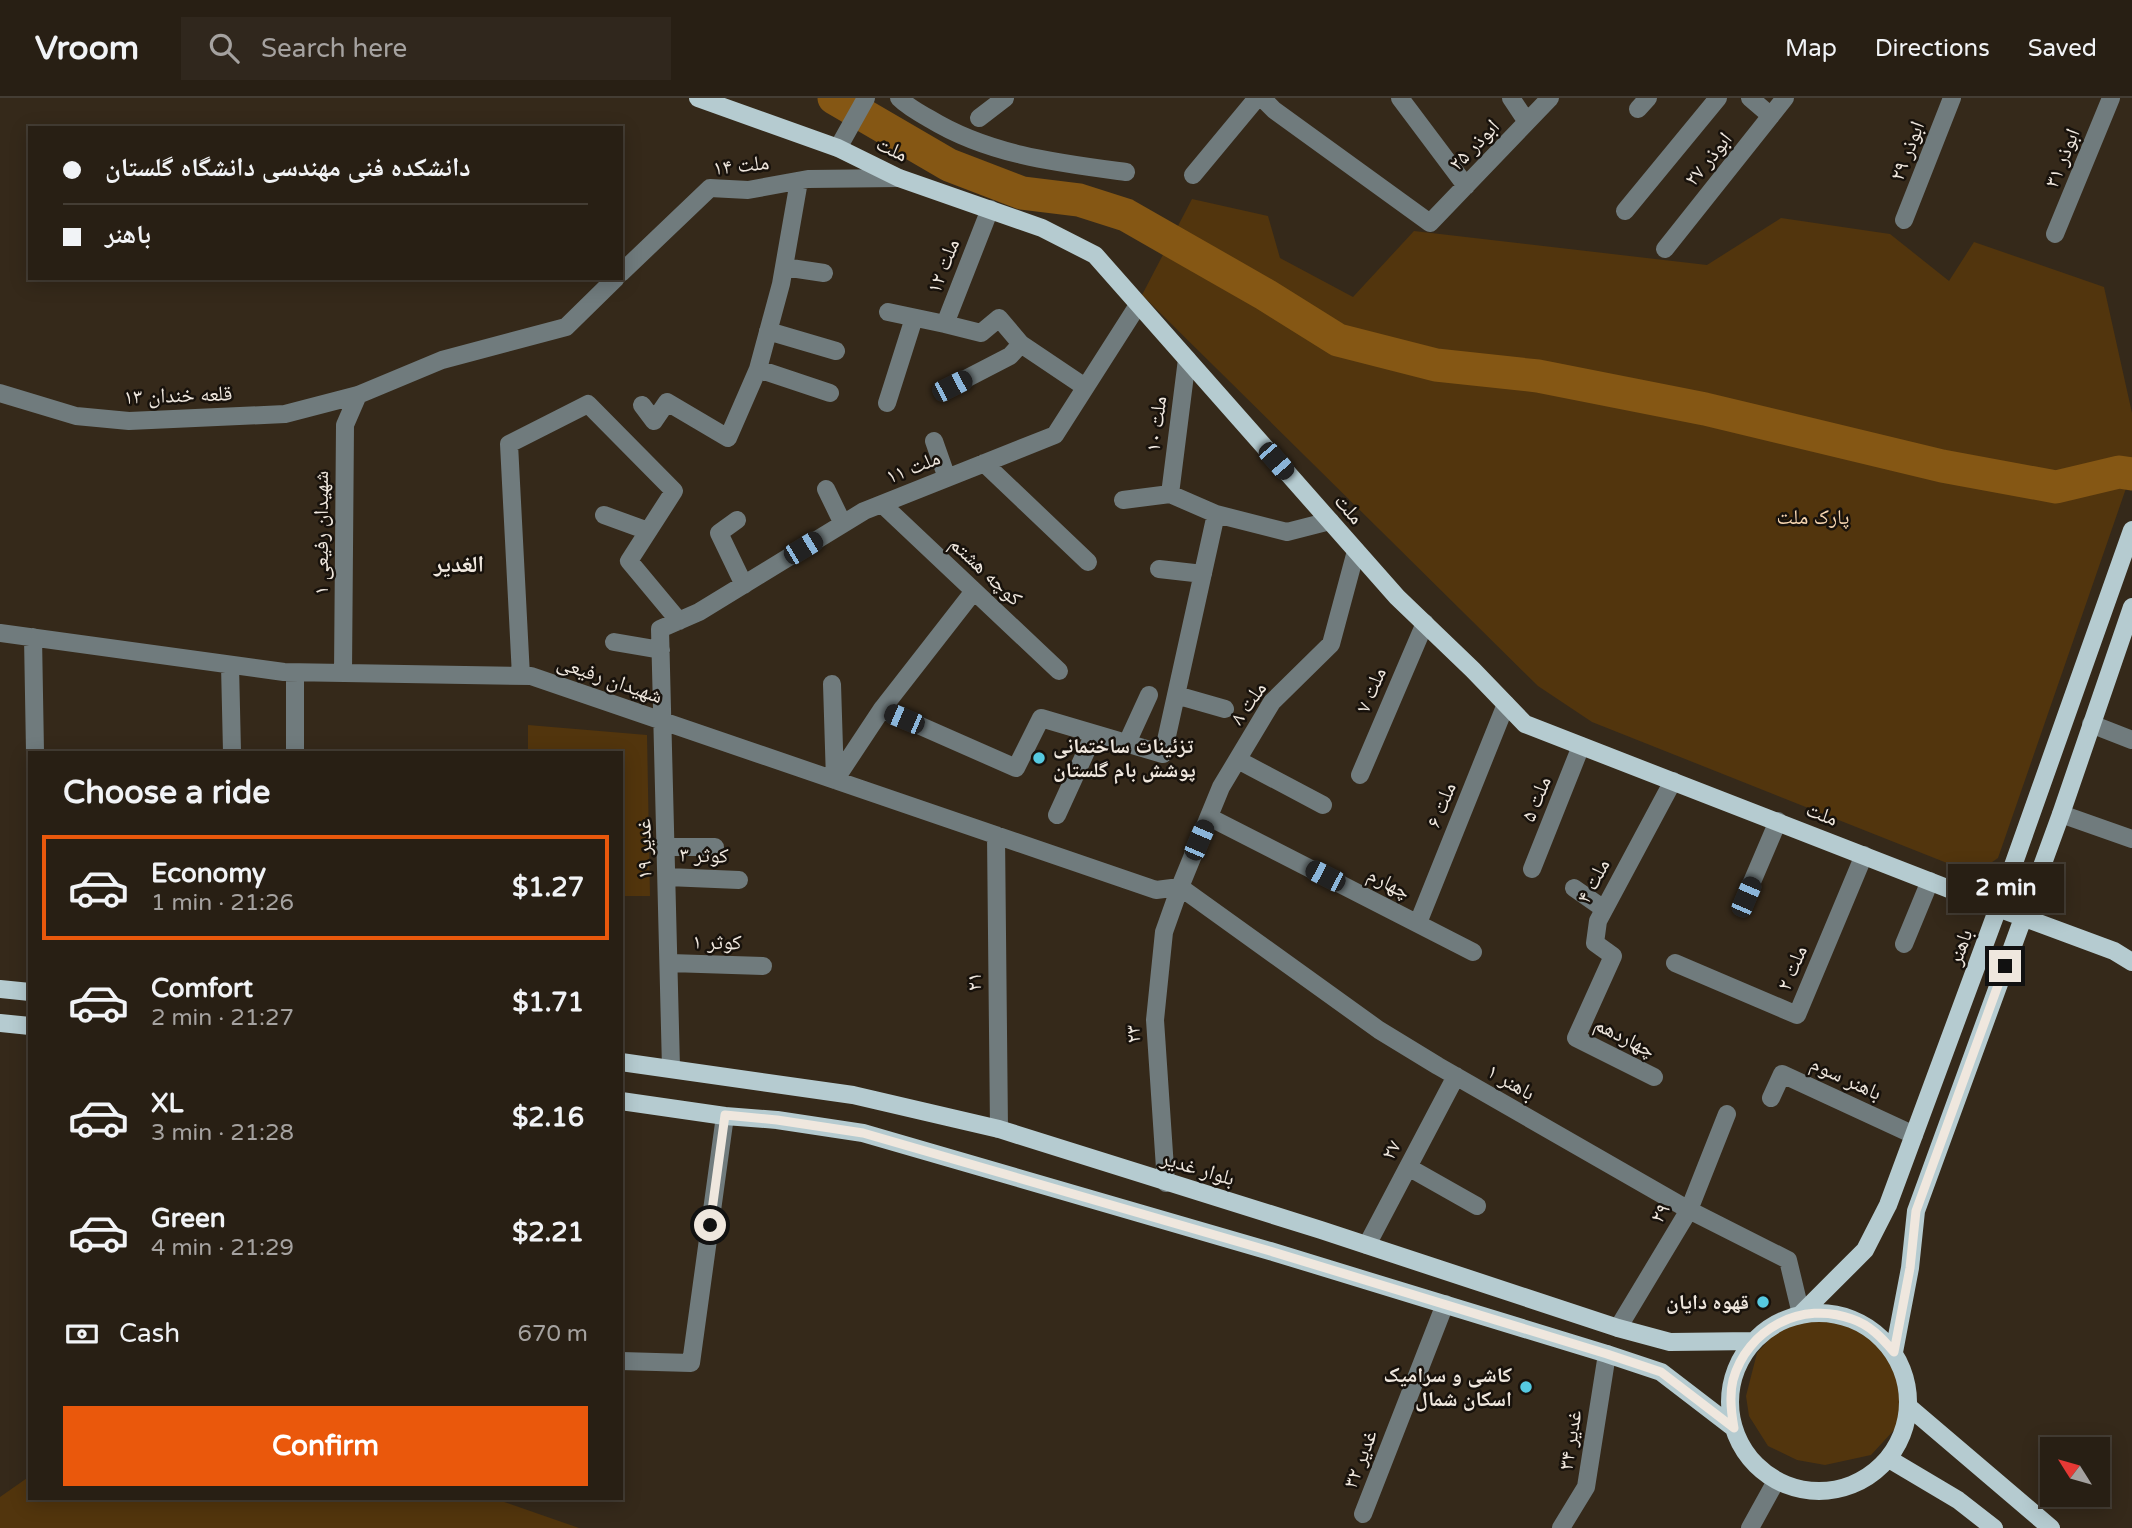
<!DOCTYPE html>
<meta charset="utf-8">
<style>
body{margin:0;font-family:"Varela Round","Noto Naskh Arabic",sans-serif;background:#30271d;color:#f1f3f6;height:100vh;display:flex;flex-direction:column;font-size:26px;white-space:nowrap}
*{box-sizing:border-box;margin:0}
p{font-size:23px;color:#a5a2a0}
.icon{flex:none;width:38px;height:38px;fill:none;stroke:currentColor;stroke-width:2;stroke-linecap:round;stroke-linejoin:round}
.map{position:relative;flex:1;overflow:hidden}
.side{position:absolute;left:28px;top:653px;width:595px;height:749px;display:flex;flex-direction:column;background:#281f14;border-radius:0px;box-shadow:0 4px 18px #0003,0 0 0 2px #443d34}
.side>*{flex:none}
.guide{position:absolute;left:28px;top:28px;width:595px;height:154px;border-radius:0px;box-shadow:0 4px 18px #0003,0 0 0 2px #443d34;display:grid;align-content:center;height:154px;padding:0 35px;background:#281f14}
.needle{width:46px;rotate:307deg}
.tools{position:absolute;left:2040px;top:1339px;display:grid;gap:14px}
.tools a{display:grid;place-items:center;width:70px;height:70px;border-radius:0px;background:#281f14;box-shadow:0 4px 18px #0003,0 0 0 2px #443d34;font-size:35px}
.end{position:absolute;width:32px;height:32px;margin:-16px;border:9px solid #efe7de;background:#111;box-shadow:0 0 0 4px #111}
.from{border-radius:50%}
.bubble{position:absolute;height:49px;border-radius:0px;background:#281f14;box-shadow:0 4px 18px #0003,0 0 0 2px #443d34;font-size:23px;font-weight:800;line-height:49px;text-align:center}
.car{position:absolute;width:21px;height:42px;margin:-21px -10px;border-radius:9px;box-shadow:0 0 5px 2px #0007;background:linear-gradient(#222 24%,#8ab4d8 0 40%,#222 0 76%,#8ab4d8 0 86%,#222 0)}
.guide b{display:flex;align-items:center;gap:24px;height:66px;font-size:26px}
.guide b+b{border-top:2px solid #443d34}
.guide i{width:18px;height:18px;background:#f1f3f6}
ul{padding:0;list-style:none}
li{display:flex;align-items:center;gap:21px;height:105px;margin:0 14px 10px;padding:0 21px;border:4px solid transparent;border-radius:0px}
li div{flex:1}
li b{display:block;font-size:26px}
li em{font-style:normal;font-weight:800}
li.active{border-color:#ea580c}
li>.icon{width:63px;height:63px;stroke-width:1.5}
h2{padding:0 35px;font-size:32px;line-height:84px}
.pay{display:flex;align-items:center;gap:18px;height:77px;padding:0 35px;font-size:26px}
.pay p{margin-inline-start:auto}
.action{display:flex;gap:14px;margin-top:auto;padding:14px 35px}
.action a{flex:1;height:80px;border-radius:0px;background:#ea580c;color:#fff;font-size:28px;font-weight:800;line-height:80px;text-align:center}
header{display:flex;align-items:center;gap:42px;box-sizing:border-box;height:98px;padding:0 35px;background:#281f14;border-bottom:2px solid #443d34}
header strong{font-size:33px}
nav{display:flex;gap:38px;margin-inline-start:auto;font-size:24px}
.search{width:490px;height:63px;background:#30271d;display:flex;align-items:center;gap:18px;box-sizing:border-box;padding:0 24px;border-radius:0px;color:#a5a2a0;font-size:26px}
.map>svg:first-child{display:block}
.green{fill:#52350d}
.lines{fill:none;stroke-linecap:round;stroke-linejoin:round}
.river{stroke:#855714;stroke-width:33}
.minor{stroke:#707b7d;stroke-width:18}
.major{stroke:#b5cbd0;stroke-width:18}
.route{stroke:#efe7de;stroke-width:9}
.poi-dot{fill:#56c9e1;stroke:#18120c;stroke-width:2.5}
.labels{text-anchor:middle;stroke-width:5;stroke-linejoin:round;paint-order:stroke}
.street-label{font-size:21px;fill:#efe7de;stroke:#18120c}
.park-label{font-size:21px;fill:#f8d7b2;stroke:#18120c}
.poi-label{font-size:21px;font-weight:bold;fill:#efe7de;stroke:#18120c;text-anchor:end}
.neighbourhood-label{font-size:23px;font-weight:bold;fill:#efe7de;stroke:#18120c}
</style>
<header>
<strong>Vroom</strong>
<div class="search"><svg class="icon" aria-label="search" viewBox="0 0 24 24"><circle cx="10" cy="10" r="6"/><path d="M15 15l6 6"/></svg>Search here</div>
<nav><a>Map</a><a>Directions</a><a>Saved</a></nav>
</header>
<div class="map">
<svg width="2132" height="1430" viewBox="0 0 2132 1430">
<rect width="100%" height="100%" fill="#35291a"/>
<path class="green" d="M1192 101 1268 118 1280 160 1353 199 1414 133 1707 167 1781 120 1890 136 1949 183 1974 144 2104 189 2132 315V373L1998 760 1982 771 1952 767 1592 624 1538 588 1142 197Z
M528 627 647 637 650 798H621V654H528Z
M1807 1216 1843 1218 1886 1244 1897 1265 1908 1291 1906 1319 1871 1357 1825 1367 1797 1362 1768 1348 1749 1318 1746 1298 1757 1255 1782 1227Z
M30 1378V1400H493L579 1430H0V1399Z"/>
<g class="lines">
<path class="river" d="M834 0 949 67 1022 95 1079 102 1126 117 1266 197 1338 242 1436 267 1538 278 1705 311 1942 368 2056 389 2119 374 2132 376"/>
<path class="minor" d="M899 0C908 9 919 15 930 21 989 57 1058 65 1126 74
M1262 0 1274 12 1430 125 1550 0
M1400 0 1466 88
M1511 0 1527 24
M1750 0 1771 18
M1638 11 1648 0
M979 20 1005 0
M838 50 866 0
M1193 77 1257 0
M1625 113 1718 0
M1904 122 1952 0
M2055 136 2111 0
M1665 151 1785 0
M784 169 824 175
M621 175 710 90 748 92 808 81 899 80
M888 214 945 226 990 111
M945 226 981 235 999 220 1021 246 1085 289
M768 233 836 253
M758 271 830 295
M952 288 1010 258 1021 246
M0 295 76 318 129 323 285 316 358 297 442 262 566 229 616 180
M887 305 914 220
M642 307 654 323 667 304 728 340 758 271 781 186 799 83
M934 343 947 380
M984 365 1088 464
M826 391 843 426
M1170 396 1187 261
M1123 402 1170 396 1216 416 1287 434 1330 423
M882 406 1059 573
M604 417 648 433
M737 422 719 435 744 487
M1159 471 1203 476
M0 535 284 574 531 578 1156 792 1180 789
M33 539 35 654
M614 544 661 552
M230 567 232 654
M343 575 345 327 358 297
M521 578 509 346 588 306 674 393 629 463 679 523
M832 586 835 682
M1176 597 1225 611
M882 611 1016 670 1041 620 1163 656 1216 416
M2091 626 2132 642
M1127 645 1149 597
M295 654V575
M1238 662 1323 707
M1360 677 1425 525
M835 682 882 611 974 493
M2061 716 2132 741
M1057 717 1094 636
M1209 719 1473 854
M996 737 999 1031
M667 749H715
M1532 771 1581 648
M667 779 739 782
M1180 789 1379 932 1438 968 1689 1112 1788 1162 1801 1216
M1574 790 1604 811
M1746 798 1778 723
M1418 825 1506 606
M1904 846 1930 783
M670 865 763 868
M1675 865 1797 917 1864 757
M671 970 660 531 699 514 864 413 1055 337 1138 207
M1654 979 1576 940 1613 858 1595 845 1598 823 1673 683
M1771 1000 1782 976 1914 1037
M1408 1069 1477 1108
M1166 1085 1155 922 1164 834 1180 789 1221 689 1272 604 1331 546 1356 453
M1367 1147 1456 978
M1618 1230 1689 1112 1727 1016
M621 1263 691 1265 725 1018
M1363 1416 1445 1206
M1561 1430 1586 1389 1607 1256
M1750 1430 1776 1383"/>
<path class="major" d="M698 0 838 50 899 80 1042 130 1095 157 1397 499 1473 572 1525 626 1998 810 2114 853 2132 864
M0 891 30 894
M0 925 30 928
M621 964 853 997 999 1031 1321 1132 1618 1230 1670 1244 1754 1243
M621 1003 725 1018 777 1022 863 1035 1270 1153 1607 1256 1661 1274 1734 1330
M1730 1304a89 89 0 1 1 178 0a89 89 0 1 1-178 0Z
M1801 1216 1865 1152 1888 1107 1998 810 2132 432
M1894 1254 1910 1170 1916 1113 2061 716 2132 509
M1909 1309 2051 1430
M1889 1361 1958 1402 1994 1430"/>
</g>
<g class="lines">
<path class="route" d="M710 1127 725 1017 777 1022 863 1035 1270 1153 1607 1256 1661 1274 1734 1330C1731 1314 1729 1298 1733 1282 1747 1231 1802 1202 1852 1221 1870 1227 1882 1240 1894 1254L1910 1170 1916 1113 2005 868"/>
</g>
<g class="poi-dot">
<circle cx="1039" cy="660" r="7"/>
<circle cx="1763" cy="1204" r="7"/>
<circle cx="1526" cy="1289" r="7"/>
</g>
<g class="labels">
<g class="street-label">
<text transform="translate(1474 47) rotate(-46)" y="7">ابوذر ۲۵</text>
<text transform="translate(892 51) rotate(25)" y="7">ملت</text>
<text transform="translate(1907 53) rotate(-69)" y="7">ابوذر ۲۹</text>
<text transform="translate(2062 60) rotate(-68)" y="7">ابوذر ۳۱</text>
<text transform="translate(1708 61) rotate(-51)" y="7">ابوذر ۲۷</text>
<text transform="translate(741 67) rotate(-6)" y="7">۱۴ ملت</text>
<text transform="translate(943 168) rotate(-69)" y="7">۱۲ ملت</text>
<text transform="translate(178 297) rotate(-2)" y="7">۱۳ قلعه خندان</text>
<text transform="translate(1156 326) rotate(-83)" y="7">ملت ۱۰</text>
<text transform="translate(913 369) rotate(-22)" y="7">۱۱ ملت</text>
<text transform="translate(1349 411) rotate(49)" y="7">ملت</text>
<text transform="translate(321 435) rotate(-90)" y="7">۱ شهیدان رفیعی</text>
<text transform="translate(986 473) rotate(43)" y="7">کوچه هشتم</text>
<text transform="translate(610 581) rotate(19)" y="7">شهیدان رفیعی</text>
<text transform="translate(1371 592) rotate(-67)" y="7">۷ ملت</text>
<text transform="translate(1248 605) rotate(-55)" y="7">۸ ملت</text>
<text transform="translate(1536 701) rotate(-68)" y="7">۵ ملت</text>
<text transform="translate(1441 707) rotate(-68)" y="7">۶ ملت</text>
<text transform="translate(1822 716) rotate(21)" y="7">ملت</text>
<text transform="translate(644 751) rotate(-91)" y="7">۱۹ غدیر</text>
<text transform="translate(704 757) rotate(2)" y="7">۳ کوثر</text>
<text transform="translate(1593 783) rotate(-62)" y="7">۴ ملت</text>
<text transform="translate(1389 785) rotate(27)" y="7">چهارم</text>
<text transform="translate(717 844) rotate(1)" y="7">۱ کوثر</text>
<text transform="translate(1960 849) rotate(-70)" y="7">باهنر</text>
<text transform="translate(1792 870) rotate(-67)" y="7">۲ ملت</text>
<text transform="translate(974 884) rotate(-91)" y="7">۲۱</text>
<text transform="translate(1133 936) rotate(-93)" y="7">۲۳</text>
<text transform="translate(1625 939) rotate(27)" y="7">چهاردهم</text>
<text transform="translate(1846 980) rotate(25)" y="7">باهنر سوم</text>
<text transform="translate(1511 984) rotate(30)" y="7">باهنر ۱</text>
<text transform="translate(1391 1052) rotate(-62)" y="7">۲۷</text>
<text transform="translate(1198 1070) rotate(17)" y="7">بلوار غدیر</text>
<text transform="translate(1660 1115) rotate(-60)" y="7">۲۹</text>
<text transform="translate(1570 1342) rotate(-81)" y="7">۳۴ غدیر</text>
<text transform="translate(1360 1361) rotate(-69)" y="7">۳۲ غدیر</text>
</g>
<g class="park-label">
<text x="1813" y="426">پارک ملت</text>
</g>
<g class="poi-label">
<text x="1053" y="655" text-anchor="start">تزئینات ساختمانی<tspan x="1053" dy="24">پوشش بام گلستان</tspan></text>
<text x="1749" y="1211">قهوه دایان</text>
<text x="1512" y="1284">کاشی و سرامیک<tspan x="1512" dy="24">اسکان شمال</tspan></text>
</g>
<g class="neighbourhood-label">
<text x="459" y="474">الغدیر</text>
</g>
</g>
</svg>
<div class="tools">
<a><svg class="needle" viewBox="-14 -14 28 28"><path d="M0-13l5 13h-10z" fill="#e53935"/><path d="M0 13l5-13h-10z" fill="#a5a2a0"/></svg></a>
</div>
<i class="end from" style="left:710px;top:1127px"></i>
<i class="end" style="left:2005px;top:868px"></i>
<div class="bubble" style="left:1948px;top:766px;width:116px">2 min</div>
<i class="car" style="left:952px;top:288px;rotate:63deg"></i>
<i class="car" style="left:1276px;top:363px;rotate:139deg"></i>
<i class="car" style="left:803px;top:450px;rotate:59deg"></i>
<i class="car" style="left:904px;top:621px;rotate:293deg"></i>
<i class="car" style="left:1199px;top:742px;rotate:23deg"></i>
<i class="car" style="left:1325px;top:778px;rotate:297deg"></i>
<i class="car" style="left:1746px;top:799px;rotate:23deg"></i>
<div class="guide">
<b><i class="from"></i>دانشکده فنی مهندسی دانشگاه گلستان</b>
<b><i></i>باهنر</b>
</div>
<section class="side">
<h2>Choose a ride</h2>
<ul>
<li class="active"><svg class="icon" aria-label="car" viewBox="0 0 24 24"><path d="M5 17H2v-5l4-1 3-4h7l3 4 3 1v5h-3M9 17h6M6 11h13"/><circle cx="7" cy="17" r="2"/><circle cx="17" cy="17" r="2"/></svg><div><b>Economy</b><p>1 min · 21:26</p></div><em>$1.27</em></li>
<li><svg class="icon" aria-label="car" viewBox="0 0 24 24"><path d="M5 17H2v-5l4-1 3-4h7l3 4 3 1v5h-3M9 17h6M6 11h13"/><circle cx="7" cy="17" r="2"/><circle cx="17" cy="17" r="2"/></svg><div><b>Comfort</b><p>2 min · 21:27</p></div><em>$1.71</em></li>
<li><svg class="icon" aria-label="car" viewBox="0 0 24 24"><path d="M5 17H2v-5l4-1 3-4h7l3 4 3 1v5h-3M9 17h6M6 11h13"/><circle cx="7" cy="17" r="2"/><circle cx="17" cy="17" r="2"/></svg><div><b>XL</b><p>3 min · 21:28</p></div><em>$2.16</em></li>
<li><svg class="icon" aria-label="car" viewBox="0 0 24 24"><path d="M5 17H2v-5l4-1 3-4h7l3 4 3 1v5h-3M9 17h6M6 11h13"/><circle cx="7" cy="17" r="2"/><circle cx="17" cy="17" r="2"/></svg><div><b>Green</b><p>4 min · 21:29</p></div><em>$2.21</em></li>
</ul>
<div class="pay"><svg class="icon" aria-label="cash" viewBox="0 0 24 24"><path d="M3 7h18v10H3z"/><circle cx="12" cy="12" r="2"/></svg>Cash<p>670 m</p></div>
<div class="action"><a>Confirm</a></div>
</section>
</div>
